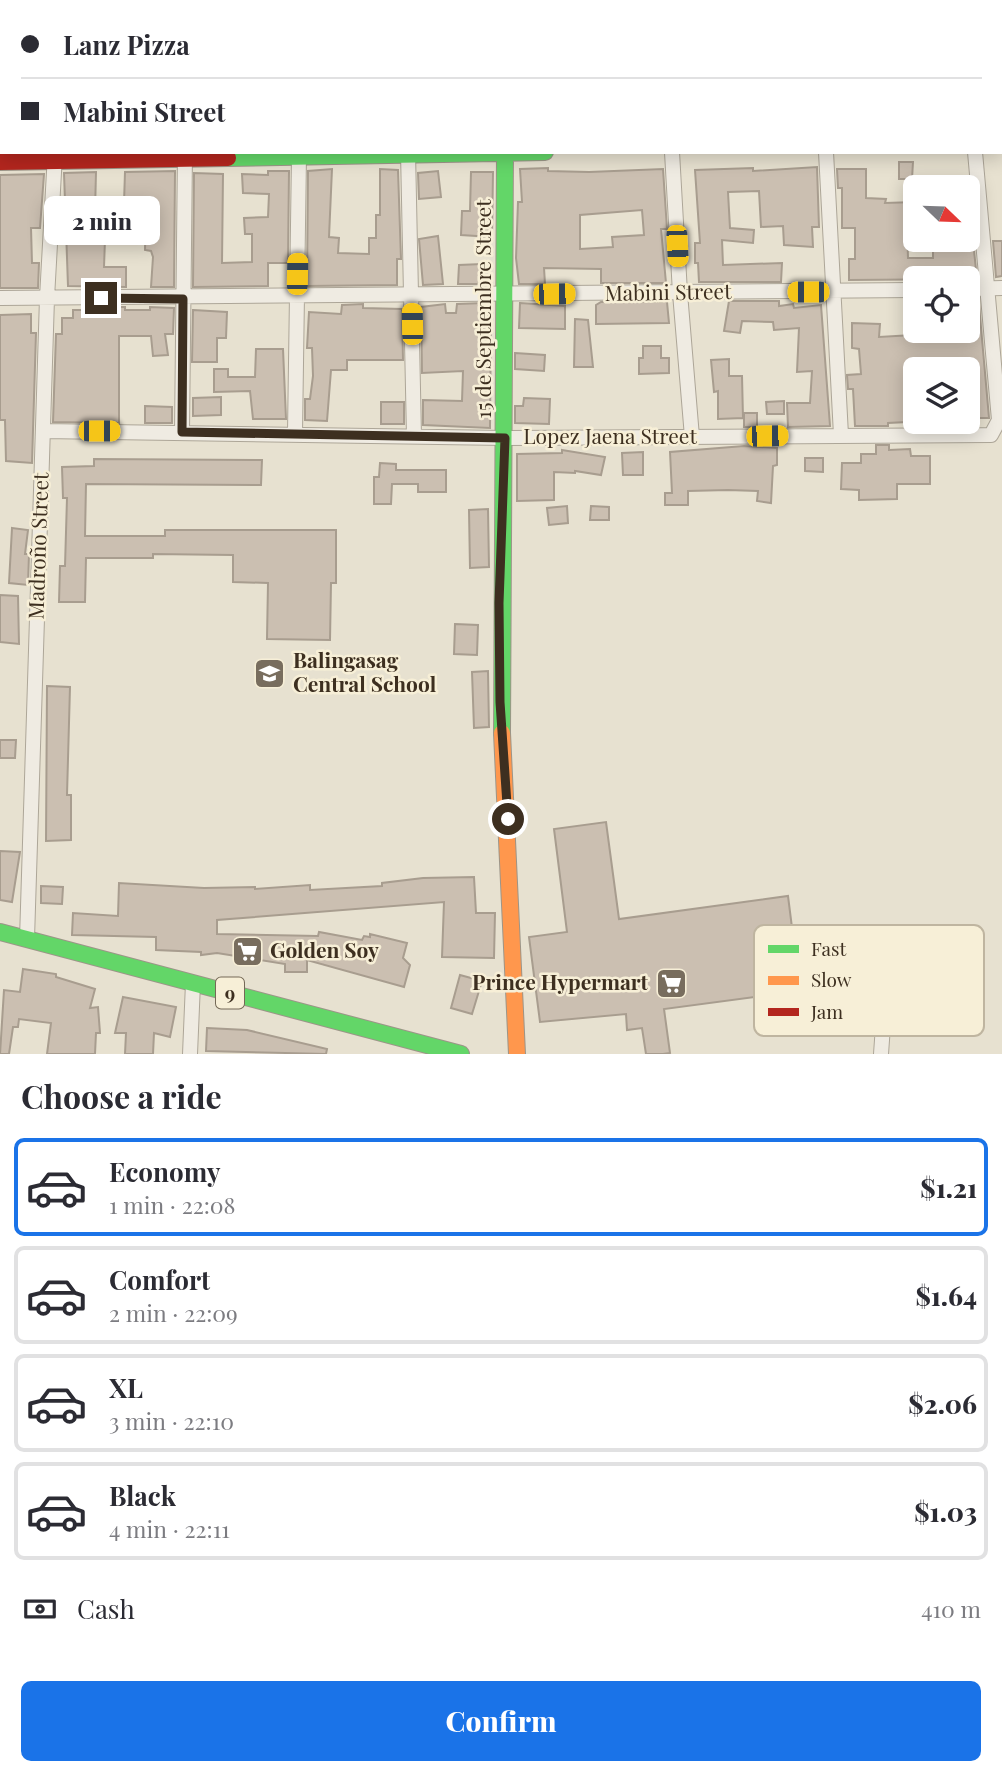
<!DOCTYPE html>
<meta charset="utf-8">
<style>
body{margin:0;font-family:"Playfair Display",serif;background:#f7f7f7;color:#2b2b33;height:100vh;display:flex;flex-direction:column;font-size:26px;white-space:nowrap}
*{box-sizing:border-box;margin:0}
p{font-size:23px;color:#7c7c81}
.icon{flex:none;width:38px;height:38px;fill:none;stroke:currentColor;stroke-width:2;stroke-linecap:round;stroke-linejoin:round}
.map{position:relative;height:1054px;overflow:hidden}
.details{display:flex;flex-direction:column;background:#fff;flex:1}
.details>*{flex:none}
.banner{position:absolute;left:0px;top:0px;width:1003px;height:154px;box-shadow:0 4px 18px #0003;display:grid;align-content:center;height:154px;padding:0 21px;background:#fff}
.needle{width:46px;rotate:113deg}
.buttons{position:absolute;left:903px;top:175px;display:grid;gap:14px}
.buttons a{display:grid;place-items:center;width:77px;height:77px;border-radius:10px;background:#fff;box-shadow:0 4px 18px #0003;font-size:35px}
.end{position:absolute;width:32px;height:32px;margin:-16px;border:9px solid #3d2f20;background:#fff;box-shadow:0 0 0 4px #fff}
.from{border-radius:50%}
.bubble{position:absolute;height:49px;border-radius:10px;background:#fff;box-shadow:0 4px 18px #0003;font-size:23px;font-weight:800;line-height:49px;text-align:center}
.car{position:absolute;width:21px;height:42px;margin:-21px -10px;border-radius:9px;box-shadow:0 0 5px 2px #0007;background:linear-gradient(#f5c518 24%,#345 0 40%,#f5c518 0 76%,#345 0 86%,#f5c518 0)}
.banner b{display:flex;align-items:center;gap:24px;height:66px;font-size:26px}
.banner b+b{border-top:2px solid #e1e1e2}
.banner i{width:18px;height:18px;background:#2b2b33}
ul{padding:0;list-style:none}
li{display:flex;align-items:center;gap:21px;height:98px;margin:0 14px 10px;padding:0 7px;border:4px solid #e1e1e2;border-radius:10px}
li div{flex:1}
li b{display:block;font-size:26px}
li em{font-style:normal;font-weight:800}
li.active{border-color:#1a73e8}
li>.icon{width:63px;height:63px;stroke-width:1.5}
h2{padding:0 21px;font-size:32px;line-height:84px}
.pay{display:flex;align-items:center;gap:18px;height:77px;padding:0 21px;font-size:26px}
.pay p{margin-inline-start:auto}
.button{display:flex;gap:14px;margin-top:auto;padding:14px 21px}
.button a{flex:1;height:80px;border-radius:10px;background:#1a73e8;color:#fff;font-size:28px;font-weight:800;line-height:80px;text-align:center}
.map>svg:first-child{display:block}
.building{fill:#cbbfb1;stroke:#a89d8f;stroke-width:2;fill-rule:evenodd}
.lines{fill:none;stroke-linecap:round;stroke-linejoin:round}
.street-casing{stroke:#ada698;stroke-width:16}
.fast-casing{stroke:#9c9588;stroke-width:18}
.slow-casing{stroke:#9c9588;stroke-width:18}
.jam-casing{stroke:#9c9588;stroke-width:18}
.street{stroke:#efebe2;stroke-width:14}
.fast{stroke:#63d668;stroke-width:16}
.slow{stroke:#ff974d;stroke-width:16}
.jam{stroke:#b3261e;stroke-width:16}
.route{stroke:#3d2f20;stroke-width:9}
.labels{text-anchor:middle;stroke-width:5;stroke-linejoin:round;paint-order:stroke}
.shield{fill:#f7efd7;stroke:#756957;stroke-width:2}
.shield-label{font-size:19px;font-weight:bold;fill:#3d2f20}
.street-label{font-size:21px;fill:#3d2f20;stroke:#f7efd7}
.poi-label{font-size:21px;font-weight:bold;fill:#3d2f20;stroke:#f7efd7;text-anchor:start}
.key{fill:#f7efd7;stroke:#bfb5a0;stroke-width:2}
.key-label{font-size:19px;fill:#3d2f20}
</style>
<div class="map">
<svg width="1002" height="1054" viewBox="0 0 1002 1054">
<rect width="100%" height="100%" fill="#e7e1d0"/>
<path class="building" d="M899 162H913L912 179H899Z
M817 167 819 227H812L813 247 784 245 783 226 761 227 759 191 728 192 730 228 754 230 753 243 722 240 723 265 782 263 781 282H699L698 263H695V243H700L695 170 753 168V171Z
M548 168V171L589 172 663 169 667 229H661L666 283H601V269L544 268 545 284H519L516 258 518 202H522L520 169ZM642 210 644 235 612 237 613 247 580 249V215Z
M332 169 329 237 339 238 338 253 369 254V238H376V215H380V169L398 170 401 259H397V285L307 286 308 171Z
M837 169H866V198L886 199 885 203 915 202V227H907L908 258H933V241H973L977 279 849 280V259H855V228H842V188H838Z
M175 171 174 287H151L153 257 151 251 145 250 146 203H124L125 172Z
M268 171H289L288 263H268V286L193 287 194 173 223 174 222 263 252 262V234H245L244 218 268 217 269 194 243 193 242 174 268 175Z
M438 171 441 197 419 199 418 173Z
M96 172 95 212H106L104 267H126V287L68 286 64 173Z
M471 172H493L492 237 461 235 462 211H470Z
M44 174 40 228H31L32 263H39L38 288H0V175Z
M438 236 443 284 423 285 419 239Z
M993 241H1002V276L996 277Z
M482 264 483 284H458L459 265Z
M729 301H779V306L793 304 794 308 821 305 830 426 788 427 787 403H810L812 371 797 372 799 328 774 330 773 322 742 321 740 333 724 331Z
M601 302H667L669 323 596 324V305Z
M484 303V309H491L490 428 423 425V400L462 401 463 371 422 373 421 307 445 304 446 313H456L457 304Z
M520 303 565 306V329L519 328Z
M363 304V308L402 309 403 360H347V370H331L327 421 305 420V399H310L313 376 312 348H307L309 312 341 314 342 305Z
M979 305 989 418H968V369H915V397H906L907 422 888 423V426H855L853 389H848L847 375 861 374 859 349 852 348V323L880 324 879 337 913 335V331H968V306Z
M94 307H125V310H150V307L174 308 173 334H165L168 355 153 356 151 336H119V423L53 422 56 334H62V318H73V310H94Z
M193 310 227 312 226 338H217V362H192Z
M31 314V333H36L32 463 6 461 5 420H0V315Z
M575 319 588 320 593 367H574Z
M643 346H661V358H669V373L639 374V358H643Z
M256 349H283L286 419H253L250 391 214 392V369H228V377H255Z
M515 353 545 355 544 371 515 369Z
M729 359V376H742L743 418 718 419V391L714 392 711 360Z
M221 397V415L193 416V398Z
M524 398 550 399 549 424 515 423V406H523Z
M784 401V414H767L766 402Z
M381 402H404V424H381Z
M145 406 172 407V423H145Z
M744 413H757V427H744Z
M876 445H889V450L910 449 911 456H930V484H897V499L859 500V490L841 489 842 463H861V454H876Z
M744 446 777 448V465L773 466 771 503 757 501 758 491 728 490 688 491V505H665V493H672L670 452Z
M562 450 605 457 601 475 575 471V473L554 472V500L517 501V454L562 453Z
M643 452V475H623L622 453Z
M805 458H823V472L805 471Z
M94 459 262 460 261 485 86 484 85 536H165V530H336V583H331L330 640 267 639 268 583 233 582V555L153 554V558H86L85 602H59L60 566H65L67 498H63L62 467 94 466Z
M380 463 396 464V470H446V492H418V484H392L391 504H374V477H379Z
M567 506 568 523 549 525 547 508Z
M591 506 609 507V520H590Z
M488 509 489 567 470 568 469 510Z
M12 528 28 530 25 554H29L28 585 9 583Z
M0 595 18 596 19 644 0 642Z
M455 624 478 625 477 655 454 654Z
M488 671 489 727 474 728 472 672Z
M47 686 70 687 67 795H71V840L46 841Z
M0 740H16L15 758H0Z
M606 822 619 919 788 896 800 991 664 1009 670 1053 663 1054H646L642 1028 627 1030 626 1014 540 1022 529 937 567 932 554 829Z
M0 851 20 852 12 902 0 900Z
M474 877 476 913H495L494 958 442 957 444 902 217 920V934L318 936 319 932 362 940 364 936 370 937V934L407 943 403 958 410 965 404 987 307 960V972H285V964L217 953 201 955V952L156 950V937L72 935 73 913 118 916 119 883 204 888 255 887V889L310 885V890L382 886V883L423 878Z
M41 886 63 887 62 904 41 903Z
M23 969 56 974V977L95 989 90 1008 98 1007 100 1033H96L95 1054H47L51 1023 19 1019 18 1027H13L9 1054H0L4 990 20 992Z
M460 975 482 981 472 1014 451 1008Z
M123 997 176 1007 170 1037 154 1033 153 1054H125L126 1033H115Z
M207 1028 247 1030 327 1049 326 1054 206 1051Z"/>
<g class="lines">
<defs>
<path id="street" d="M188 0V2
M406 0V2
M658 0V2
M811 0V2
M64 2V0
M918 2 999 0
M0 30H2
M408 152 414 436
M672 152 680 293 692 437
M826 152 841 435
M968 289 1002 288
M0 298 915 290
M43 431 505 438 991 435 999 420 975 152
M182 432 185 152
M295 433 299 156
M27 939 47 298 55 154
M190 1054 193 983
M881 1054 884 1012 890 990"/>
<path id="fast" d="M505 0V2
M958 0V2
M228 158 545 152
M502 733 505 152
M0 932 461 1054"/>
<path id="slow" d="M502 733 517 1054"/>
<path id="jam" d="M301 0V2
M1001 145H1002
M0 162 228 158"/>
</defs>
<use href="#street" class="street-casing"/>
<use href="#fast" class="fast-casing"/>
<use href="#slow" class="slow-casing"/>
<use href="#jam" class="jam-casing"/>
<use href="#street" class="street"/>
<use href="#fast" class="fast"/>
<use href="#slow" class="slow"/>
<use href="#jam" class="jam"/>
</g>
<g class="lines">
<path class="route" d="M101 298 183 299 182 432 505 438 499 603 500 702 508 819"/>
</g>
<defs>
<symbol id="school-square" viewBox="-11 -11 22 22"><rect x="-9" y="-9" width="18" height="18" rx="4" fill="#786d5e" stroke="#f7efd7"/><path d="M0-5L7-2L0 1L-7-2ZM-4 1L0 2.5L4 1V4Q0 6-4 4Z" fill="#fff"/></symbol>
<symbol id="supermarket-square" viewBox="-11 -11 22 22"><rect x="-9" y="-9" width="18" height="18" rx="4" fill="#786d5e" stroke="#f7efd7"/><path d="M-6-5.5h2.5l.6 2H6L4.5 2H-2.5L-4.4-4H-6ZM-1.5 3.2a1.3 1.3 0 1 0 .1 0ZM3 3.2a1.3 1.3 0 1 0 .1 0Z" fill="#fff"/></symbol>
</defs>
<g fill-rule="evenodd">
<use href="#school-square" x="252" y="656" width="35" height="35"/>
<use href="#supermarket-square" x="230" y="934" width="35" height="35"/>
<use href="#supermarket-square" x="654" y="966" width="35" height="35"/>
</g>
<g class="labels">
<rect class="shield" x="216" y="977.5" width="28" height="31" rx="5"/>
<g class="shield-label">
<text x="230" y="1000">9</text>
</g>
<g class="street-label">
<text transform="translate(668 293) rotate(-1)" y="7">Mabini Street</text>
<text transform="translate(484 309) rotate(-90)" y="7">15 de Septiembre Street</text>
<text x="610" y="444">Lopez Jaena Street</text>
<text transform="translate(39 546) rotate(-88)" y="7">Madroño Street</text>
</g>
<g class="poi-label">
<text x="293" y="668">Balingasag<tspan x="293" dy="24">Central School</tspan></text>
<text x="270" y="958">Golden Soy</text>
<text x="648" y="990" text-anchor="end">Prince Hypermart</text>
</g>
</g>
<rect x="754" y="925" width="230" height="111" rx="10" class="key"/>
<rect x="768" y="945" width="31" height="8" fill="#63d668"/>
<rect x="768" y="976" width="31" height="9" fill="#ff974d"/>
<rect x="768" y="1008" width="31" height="8" fill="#b3261e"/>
<g class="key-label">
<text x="811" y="956">Fast</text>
<text x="811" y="987">Slow</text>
<text x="811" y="1019">Jam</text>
</g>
</svg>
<div class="buttons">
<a><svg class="needle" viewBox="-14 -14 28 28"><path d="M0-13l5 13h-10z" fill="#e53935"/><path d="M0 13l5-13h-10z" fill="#7c7c81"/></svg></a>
<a><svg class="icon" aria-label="locate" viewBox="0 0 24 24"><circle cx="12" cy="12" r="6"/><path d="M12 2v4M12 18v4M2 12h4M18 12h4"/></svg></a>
<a><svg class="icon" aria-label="layers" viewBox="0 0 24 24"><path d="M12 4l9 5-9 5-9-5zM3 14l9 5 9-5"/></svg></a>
</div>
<i class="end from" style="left:508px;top:819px"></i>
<i class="end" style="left:101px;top:298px"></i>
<div class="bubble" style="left:44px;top:196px;width:116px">2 min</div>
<i class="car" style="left:677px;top:246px;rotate:177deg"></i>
<i class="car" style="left:297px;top:274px;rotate:1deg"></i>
<i class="car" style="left:808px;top:292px;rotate:270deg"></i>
<i class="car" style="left:554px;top:294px;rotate:89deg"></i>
<i class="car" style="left:412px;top:324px;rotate:359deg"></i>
<i class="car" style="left:99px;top:431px;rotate:90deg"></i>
<i class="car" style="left:767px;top:436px;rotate:89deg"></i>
<div class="banner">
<b><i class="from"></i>Lanz Pizza</b>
<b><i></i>Mabini Street</b>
</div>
</div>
<section class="details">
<h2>Choose a ride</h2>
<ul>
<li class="active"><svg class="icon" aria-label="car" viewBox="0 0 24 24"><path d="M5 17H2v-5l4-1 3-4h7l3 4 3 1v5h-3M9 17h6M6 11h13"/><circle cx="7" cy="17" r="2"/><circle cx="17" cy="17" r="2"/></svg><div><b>Economy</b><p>1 min · 22:08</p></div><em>$1.21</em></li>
<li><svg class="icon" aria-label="car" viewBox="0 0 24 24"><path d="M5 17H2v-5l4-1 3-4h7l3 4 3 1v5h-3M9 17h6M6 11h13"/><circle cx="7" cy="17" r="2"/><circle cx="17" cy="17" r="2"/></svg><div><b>Comfort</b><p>2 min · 22:09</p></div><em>$1.64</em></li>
<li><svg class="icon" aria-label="car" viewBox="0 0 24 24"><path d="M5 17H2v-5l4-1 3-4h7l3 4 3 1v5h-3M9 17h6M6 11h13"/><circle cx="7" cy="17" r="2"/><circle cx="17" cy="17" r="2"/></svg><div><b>XL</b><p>3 min · 22:10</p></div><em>$2.06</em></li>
<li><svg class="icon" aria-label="car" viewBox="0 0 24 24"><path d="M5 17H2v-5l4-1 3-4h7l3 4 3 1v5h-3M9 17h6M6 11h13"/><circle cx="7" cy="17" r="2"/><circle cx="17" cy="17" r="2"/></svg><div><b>Black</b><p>4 min · 22:11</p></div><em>$1.03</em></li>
</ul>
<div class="pay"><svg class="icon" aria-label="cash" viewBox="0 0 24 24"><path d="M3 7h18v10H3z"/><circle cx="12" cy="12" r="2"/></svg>Cash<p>410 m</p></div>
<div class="button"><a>Confirm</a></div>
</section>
